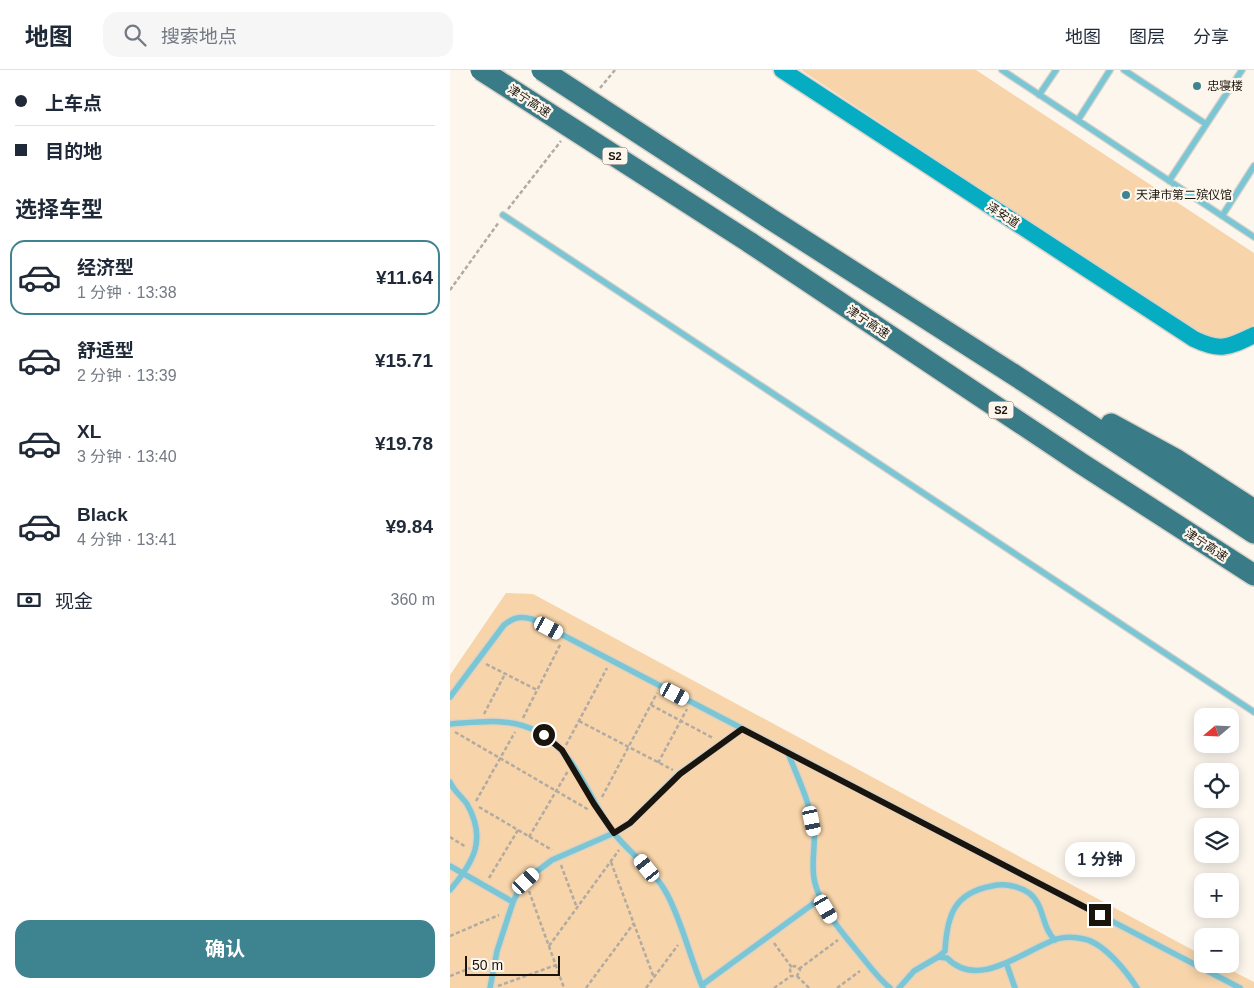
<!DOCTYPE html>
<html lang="zh">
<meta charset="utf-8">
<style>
body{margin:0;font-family:Helvetica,"Noto Sans SC",sans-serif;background:#f6f6f7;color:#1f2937;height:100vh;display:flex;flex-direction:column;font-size:19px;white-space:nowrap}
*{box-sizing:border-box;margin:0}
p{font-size:16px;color:#747a83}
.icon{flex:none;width:28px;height:28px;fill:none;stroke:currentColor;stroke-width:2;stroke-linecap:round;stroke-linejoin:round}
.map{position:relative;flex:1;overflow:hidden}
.drawer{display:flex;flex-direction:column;background:#fff;width:450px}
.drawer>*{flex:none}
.banner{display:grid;align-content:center;height:110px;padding:0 15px;background:#fff}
.needle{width:32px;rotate:251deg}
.tools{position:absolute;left:744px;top:638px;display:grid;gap:10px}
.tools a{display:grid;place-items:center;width:45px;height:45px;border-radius:10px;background:#fff;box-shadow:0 2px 12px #0003;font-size:25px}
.scale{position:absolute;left:15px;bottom:12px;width:95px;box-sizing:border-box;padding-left:5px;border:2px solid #1a140c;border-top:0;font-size:14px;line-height:18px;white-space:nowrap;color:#1a140c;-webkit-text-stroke:4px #fdf6ed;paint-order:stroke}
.end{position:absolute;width:22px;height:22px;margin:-11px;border:6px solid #1a140c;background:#fff;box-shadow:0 0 0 2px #fff}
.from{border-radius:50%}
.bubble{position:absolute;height:35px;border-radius:15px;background:#fff;box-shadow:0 2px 12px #0003;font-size:16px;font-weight:700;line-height:35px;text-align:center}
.car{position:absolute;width:15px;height:30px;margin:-15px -8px;border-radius:6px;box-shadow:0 0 4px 1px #0007;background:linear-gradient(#fff 24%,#345 0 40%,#fff 0 76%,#345 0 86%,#fff 0)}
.banner b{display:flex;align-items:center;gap:18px;height:48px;font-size:19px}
.banner b+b{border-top:1px solid #e0e1e3}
.banner i{width:12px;height:12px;background:#1f2937}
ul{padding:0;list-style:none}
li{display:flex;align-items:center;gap:15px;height:75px;margin:0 10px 8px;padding:0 5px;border:2px solid transparent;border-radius:15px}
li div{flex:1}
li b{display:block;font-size:19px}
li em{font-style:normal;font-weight:700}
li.on{border-color:#3e8390}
li>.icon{width:45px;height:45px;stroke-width:1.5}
h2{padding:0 15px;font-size:22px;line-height:60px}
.pay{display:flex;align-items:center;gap:12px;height:55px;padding:0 15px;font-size:19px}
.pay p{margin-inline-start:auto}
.cta{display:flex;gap:10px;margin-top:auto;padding:10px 15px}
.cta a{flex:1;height:58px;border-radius:15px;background:#3e8390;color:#fff;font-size:20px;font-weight:700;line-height:58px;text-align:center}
header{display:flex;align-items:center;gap:30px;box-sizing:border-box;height:70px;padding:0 25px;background:#fff;border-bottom:1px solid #e0e1e3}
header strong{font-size:24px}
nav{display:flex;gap:28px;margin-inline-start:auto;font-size:18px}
.search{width:350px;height:45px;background:#f6f6f7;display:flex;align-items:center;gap:12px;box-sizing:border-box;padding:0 18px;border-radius:15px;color:#747a83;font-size:19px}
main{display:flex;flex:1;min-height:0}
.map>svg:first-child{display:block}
.green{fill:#f7d4a9}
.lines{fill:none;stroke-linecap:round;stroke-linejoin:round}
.lane-casing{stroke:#d9d2c9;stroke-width:8}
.secondary-casing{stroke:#d9d2c9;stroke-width:19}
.highway-casing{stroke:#d9d2c9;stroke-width:24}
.path{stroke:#b1aba2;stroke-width:2.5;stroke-dasharray:4 2.5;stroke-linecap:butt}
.lane{stroke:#7ac6d4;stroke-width:5.5}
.secondary{stroke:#06acc2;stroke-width:16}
.highway{stroke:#397b87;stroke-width:21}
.highway-bridge-casing{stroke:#d9d2c9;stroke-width:24;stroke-linecap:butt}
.highway-bridge{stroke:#397b87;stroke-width:21}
.route{stroke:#1a140c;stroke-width:6}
.poi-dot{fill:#3e8390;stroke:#fdf6ed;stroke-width:2}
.labels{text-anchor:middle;stroke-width:4.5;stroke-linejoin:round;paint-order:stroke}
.shield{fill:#fdf6ed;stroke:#5e5850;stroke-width:1}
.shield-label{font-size:11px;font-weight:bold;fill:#1a140c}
.poi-label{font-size:12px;fill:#1a140c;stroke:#fdf6ed;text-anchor:start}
.street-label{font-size:12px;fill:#1a140c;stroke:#fdf6ed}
</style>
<header>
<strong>地图</strong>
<div class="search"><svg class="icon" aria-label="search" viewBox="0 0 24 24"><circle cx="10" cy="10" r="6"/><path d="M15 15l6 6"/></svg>搜索地点</div>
<nav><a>地图</a><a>图层</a><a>分享</a></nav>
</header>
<main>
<section class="drawer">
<div class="banner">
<b><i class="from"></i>上车点</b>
<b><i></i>目的地</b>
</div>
<h2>选择车型</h2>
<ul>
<li class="on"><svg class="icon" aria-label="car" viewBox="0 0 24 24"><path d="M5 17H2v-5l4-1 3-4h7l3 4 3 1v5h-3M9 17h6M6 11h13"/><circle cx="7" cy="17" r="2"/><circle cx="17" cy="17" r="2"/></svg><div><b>经济型</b><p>1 分钟 · 13:38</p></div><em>¥11.64</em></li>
<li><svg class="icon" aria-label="car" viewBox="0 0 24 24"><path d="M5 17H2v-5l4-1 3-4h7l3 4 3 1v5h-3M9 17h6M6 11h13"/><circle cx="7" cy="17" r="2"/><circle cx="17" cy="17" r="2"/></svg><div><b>舒适型</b><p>2 分钟 · 13:39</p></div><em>¥15.71</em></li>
<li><svg class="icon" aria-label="car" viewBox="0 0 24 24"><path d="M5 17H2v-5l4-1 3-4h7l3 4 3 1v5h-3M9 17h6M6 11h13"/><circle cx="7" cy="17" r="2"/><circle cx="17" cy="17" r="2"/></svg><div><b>XL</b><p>3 分钟 · 13:40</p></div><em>¥19.78</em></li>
<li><svg class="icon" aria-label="car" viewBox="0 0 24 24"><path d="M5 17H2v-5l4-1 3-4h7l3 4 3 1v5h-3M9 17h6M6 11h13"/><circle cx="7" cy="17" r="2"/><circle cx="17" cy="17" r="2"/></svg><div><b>Black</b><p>4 分钟 · 13:41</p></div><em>¥9.84</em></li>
</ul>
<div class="pay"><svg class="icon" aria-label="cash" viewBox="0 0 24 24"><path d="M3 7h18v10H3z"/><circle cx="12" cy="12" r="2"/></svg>现金<p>360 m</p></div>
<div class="cta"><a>确认</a></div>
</section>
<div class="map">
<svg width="804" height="918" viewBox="0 0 804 918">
<rect width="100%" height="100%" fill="#fdf6ed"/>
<path class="green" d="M351 0H526L804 183V255C780 266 775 273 748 264Z
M56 523 83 524 752 885V894H769L804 912V918H0V605Z"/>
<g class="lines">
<defs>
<path id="lane" d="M552 0 804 167
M674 0 756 54
M589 25 606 0
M628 50 660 0
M719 111 792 0
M53 145 804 642
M772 146 804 96
M0 627 54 555C64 547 70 546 82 549L790 918
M0 654C29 652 59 647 86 661 126 681 138 728 163 762 180 784 205 800 218 826 233 855 240 888 253 918
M338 683C348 708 360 733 364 759 366 777 360 795 365 813 373 843 393 863 412 887 421 898 429 909 440 918
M0 712C4 721 12 727 17 734 37 769 24 792 0 820
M0 796 63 832
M488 887 495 881C497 845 504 823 542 816 554 813 569 816 579 823 595 835 591 857 605 870
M557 895 565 918
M252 915 371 828
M40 918 47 881 63 832 71 815 86 802 102 790 164 763 180 753 229 704 292 659
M449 918 464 901 488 887 497 888C526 918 567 886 597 873 608 867 622 866 634 869 654 873 677 902 687 918"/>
<path id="secondary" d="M332 0 744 269C771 282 779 277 804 265"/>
<path id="highway" d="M316 146 569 308 804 463
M299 172 632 394 804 505
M661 354 727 390 804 440"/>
</defs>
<use href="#lane" class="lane-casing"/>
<use href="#secondary" class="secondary-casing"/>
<use href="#highway" class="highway-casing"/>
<path class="path" d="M150 18 165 0
M58 139 111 71
M0 220 49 152
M36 594 87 620
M201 635 263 668
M34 644 55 604
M73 648 111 573
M129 651 223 700
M5 662 139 740
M116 675 157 598
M208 693 237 639
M152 727 207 623
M26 731 65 662
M29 737 102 780
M0 767 16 777
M79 767 118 701
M161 792 204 908
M111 795 127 838
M39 808 68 760
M79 821 114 918
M0 866 49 845
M324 873 342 898
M99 876 169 780
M349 899 388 870
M0 906 36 892
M347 906 359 918
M48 916 106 895
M136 918 184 853
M196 918 228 875
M324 918 341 906H347L350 900 348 897 344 896 340 900 341 906
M387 918 410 901"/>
<use href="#lane" class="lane"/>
<use href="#secondary" class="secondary"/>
<use href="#highway" class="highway"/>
<defs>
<path id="highway-bridge" d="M31 0 299 172
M92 0 316 146"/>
</defs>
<use href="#highway-bridge" class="highway-bridge-casing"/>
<use href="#highway-bridge" class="highway-bridge"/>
</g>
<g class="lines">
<path class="route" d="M94 665 112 680 144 734 164 763 180 753 230 704 292 659 650 845"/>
</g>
<g class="poi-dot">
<circle cx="747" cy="16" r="5"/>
<circle cx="676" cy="125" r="5"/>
</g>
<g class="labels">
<g class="shield">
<rect x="152.5" y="77.5" width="25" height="17" rx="4"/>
<rect x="538.5" y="331.5" width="25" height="17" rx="4"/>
</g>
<g class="shield-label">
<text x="165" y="90">S2</text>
<text x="551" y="344">S2</text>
</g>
<g class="poi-label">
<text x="757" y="20">忠寝楼</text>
<text x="686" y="129">天津市第二殡仪馆</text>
</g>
<g class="street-label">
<text transform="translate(79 31) rotate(33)" y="4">津宁高速</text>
<text transform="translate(553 145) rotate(33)" y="4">泽安道</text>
<text transform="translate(418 252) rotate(34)" y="4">津宁高速</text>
<text transform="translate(756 475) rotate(33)" y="4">津宁高速</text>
</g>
</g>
</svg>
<div class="tools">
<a><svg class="needle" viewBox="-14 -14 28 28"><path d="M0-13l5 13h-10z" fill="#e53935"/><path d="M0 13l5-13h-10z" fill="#747a83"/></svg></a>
<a><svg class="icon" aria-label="locate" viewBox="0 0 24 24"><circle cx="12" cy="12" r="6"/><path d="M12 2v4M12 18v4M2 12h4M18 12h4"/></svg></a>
<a><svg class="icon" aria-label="layers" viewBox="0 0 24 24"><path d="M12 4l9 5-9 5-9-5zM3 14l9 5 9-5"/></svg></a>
<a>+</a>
<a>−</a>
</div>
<div class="scale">50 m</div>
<i class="end from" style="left:94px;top:665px"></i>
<i class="end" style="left:650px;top:845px"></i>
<div class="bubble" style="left:615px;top:772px;width:70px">1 分钟</div>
<i class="car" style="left:99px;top:558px;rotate:118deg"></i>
<i class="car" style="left:225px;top:624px;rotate:118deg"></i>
<i class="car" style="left:362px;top:751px;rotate:168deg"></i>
<i class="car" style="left:197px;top:798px;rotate:321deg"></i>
<i class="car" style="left:76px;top:811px;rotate:47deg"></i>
<i class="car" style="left:376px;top:839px;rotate:150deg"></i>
</div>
</main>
